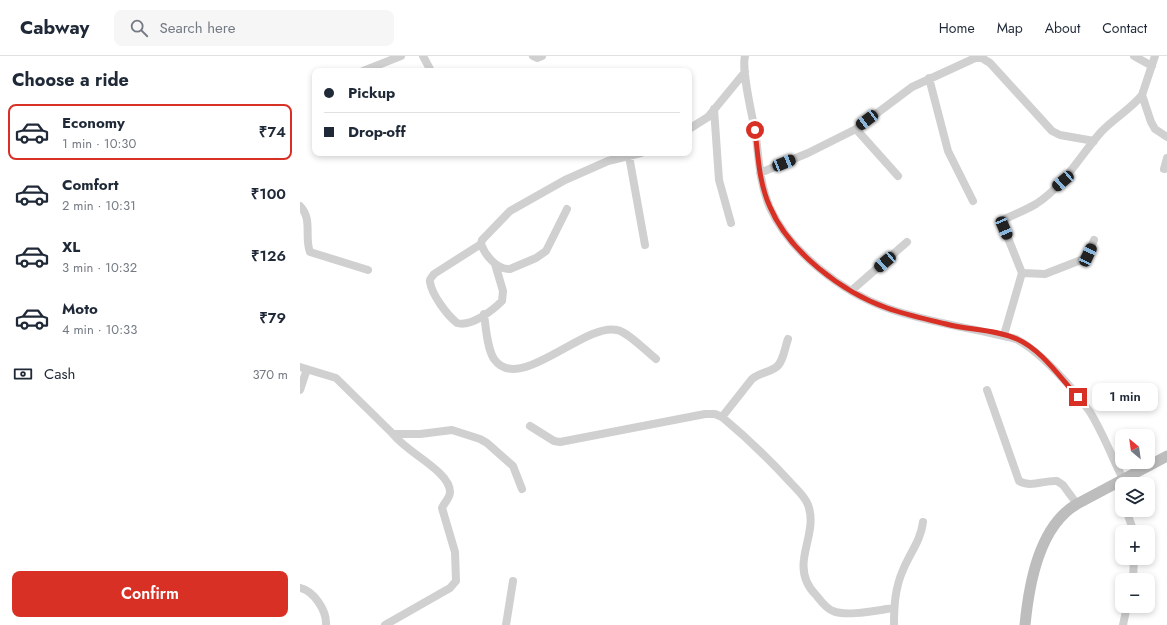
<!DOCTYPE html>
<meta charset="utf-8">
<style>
body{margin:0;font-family:Jost,sans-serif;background:#f6f6f7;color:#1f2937;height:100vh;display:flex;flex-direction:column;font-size:15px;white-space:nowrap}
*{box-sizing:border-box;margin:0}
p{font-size:13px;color:#747a83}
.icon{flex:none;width:22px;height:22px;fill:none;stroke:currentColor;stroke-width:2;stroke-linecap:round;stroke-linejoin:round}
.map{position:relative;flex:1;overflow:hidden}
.details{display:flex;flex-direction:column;background:#fff;width:300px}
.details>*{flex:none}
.banner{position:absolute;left:12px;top:12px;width:380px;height:88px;border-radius:8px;box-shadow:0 2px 6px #0003;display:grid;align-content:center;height:88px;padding:0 12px;background:#fff}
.needle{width:26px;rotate:331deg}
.fabs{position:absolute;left:815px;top:373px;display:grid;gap:8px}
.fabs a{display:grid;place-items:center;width:40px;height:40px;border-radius:8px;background:#fff;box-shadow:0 2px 6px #0003;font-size:20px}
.end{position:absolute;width:18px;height:18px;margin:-9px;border:5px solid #d93025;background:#fff;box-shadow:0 0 0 2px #fff}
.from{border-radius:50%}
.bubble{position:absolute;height:28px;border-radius:8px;background:#fff;box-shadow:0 2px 6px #0003;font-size:13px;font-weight:600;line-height:28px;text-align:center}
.car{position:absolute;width:12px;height:24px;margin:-12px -6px;border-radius:5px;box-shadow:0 0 3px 1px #0007;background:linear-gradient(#222 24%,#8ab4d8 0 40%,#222 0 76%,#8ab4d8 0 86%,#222 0)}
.banner b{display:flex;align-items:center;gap:14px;height:38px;font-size:15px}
.banner b+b{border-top:1px solid #e0e1e3}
.banner i{width:10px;height:10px;background:#1f2937}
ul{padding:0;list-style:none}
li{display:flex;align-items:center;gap:12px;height:56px;margin:0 8px 6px;padding:0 4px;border:2px solid transparent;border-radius:8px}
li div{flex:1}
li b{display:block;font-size:15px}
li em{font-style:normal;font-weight:600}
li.selected{border-color:#d93025}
li>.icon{width:36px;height:36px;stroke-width:1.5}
h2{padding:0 12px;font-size:18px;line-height:48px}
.pay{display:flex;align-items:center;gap:10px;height:44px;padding:0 12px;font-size:15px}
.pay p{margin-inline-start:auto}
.cta{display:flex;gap:8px;margin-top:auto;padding:8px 12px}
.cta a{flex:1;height:46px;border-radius:8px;background:#d93025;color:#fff;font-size:16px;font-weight:600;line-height:46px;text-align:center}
header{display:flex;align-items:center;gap:24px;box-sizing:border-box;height:56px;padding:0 20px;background:#fff;border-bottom:1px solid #e0e1e3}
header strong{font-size:19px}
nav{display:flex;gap:22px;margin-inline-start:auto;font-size:14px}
.search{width:280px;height:36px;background:#f6f6f7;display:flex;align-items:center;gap:10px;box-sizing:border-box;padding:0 14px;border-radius:8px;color:#747a83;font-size:15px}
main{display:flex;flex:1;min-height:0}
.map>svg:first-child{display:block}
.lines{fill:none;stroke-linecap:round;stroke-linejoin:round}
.street{stroke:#d0d0d0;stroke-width:8}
.secondary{stroke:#bdbdbd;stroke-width:11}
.route{stroke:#d93025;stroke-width:5}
</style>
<header>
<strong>Cabway</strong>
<div class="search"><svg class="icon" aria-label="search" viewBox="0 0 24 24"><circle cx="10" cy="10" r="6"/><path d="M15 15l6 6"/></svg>Search here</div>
<nav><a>Home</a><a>Map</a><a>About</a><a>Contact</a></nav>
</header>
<main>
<section class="details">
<h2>Choose a ride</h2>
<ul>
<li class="selected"><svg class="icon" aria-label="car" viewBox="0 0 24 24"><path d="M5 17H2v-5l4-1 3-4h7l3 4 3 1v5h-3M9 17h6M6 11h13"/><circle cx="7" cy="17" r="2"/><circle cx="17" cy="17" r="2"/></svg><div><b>Economy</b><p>1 min · 10:30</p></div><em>₹74</em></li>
<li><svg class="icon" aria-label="car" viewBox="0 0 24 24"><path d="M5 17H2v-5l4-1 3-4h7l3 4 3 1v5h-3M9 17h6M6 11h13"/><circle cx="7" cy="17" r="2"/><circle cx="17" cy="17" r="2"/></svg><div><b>Comfort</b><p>2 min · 10:31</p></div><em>₹100</em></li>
<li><svg class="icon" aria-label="car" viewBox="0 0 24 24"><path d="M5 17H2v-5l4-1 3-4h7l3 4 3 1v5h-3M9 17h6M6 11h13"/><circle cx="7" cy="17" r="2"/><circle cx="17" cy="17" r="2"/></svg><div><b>XL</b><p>3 min · 10:32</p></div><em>₹126</em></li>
<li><svg class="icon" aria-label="car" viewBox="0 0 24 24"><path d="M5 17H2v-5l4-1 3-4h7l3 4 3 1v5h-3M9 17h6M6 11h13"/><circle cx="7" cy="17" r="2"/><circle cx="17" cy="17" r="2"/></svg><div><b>Moto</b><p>4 min · 10:33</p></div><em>₹79</em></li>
</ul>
<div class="pay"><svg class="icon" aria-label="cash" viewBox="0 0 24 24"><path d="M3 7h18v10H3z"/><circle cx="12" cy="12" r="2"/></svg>Cash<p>370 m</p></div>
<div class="cta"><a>Confirm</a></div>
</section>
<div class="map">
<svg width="867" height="569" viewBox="0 0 867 569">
<rect width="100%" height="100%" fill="#fff"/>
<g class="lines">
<path class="street" d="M123 0 131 15
M233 0 237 2 242 0
M445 0C441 16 453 61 456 81 459 105 460 129 470 152 490 196 542 236 587 252 629 267 673 272 716 283 741 296 774 333 790 356 803 377 812 401 823 423
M834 0 852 10
M63 15 101 0
M629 22 648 95 673 145
M842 39 851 66 855 73 867 81
M414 53 419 124 431 167
M389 73 408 61 445 16
M556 73 598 120
M329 100 345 189
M864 113 867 102
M460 117 508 97 556 73 612 31 675 2H682L690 7 752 75 760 79 794 85
M0 150C13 163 4 181 10 196L68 214
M267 153 246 195 236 202 210 213C197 214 185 199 181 188L182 184 210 155 265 124 308 105 341 97
M181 188 134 218C132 221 129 223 130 226 132 239 147 259 157 267 171 271 192 255 202 245L203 235 195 208
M722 217 745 218 781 204 788 199 794 184
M551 235 607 186
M184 258C186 272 187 292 194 303 219 339 284 266 317 274 328 276 347 296 356 303
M704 279 722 217 704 172 705 163C715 158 726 154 736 148 764 130 780 100 801 76 814 62 831 53 842 39L855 0
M0 311 36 322 93 378C107 397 150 415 150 436 150 442 144 447 142 452L155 496 156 525 150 532 85 569
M0 334 7 313
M687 334 719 425C731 432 744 424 757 425L763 429 777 448
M422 361 452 323C459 317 467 317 475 312 483 308 485 291 488 283
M230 370 254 385 260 386 405 358H415L422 361C446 381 468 402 490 426 496 433 505 440 508 449 515 467 506 486 504 503 502 517 506 529 516 539 521 545 526 553 533 555 547 561 578 554 594 552
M93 378H120L152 374 180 383 187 387 213 410 222 433
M816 426 822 443
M826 454 834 476
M833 524 834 502
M0 532C14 535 27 555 26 569
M206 569 213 525
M594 569C594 550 595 532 603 514 610 497 621 484 623 466
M823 569 827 550"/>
<path class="secondary" d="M725 569C729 528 739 470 777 448L867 400"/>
</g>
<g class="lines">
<path class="route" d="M455 74C458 100 459 127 470 151 489 196 542 236 587 252 606 259 626 263 646 268 668 274 695 273 717 283 742 294 760 322 778 341"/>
</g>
</svg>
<div class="fabs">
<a><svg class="needle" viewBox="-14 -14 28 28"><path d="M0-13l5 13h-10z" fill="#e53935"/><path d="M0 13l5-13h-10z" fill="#747a83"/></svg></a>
<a><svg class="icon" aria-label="layers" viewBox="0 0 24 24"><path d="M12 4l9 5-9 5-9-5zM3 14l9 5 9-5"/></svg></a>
<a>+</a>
<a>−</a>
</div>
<i class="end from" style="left:455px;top:74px"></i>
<i class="end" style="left:778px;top:341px"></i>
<div class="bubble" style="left:792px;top:327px;width:66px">1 min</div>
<i class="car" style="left:567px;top:64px;rotate:233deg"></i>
<i class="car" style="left:484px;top:107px;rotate:68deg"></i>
<i class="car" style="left:763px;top:125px;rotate:229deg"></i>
<i class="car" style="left:704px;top:172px;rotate:157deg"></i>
<i class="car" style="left:788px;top:199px;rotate:25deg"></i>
<i class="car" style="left:585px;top:206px;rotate:229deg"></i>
<div class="banner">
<b><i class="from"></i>Pickup</b>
<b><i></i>Drop-off</b>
</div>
</div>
</main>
